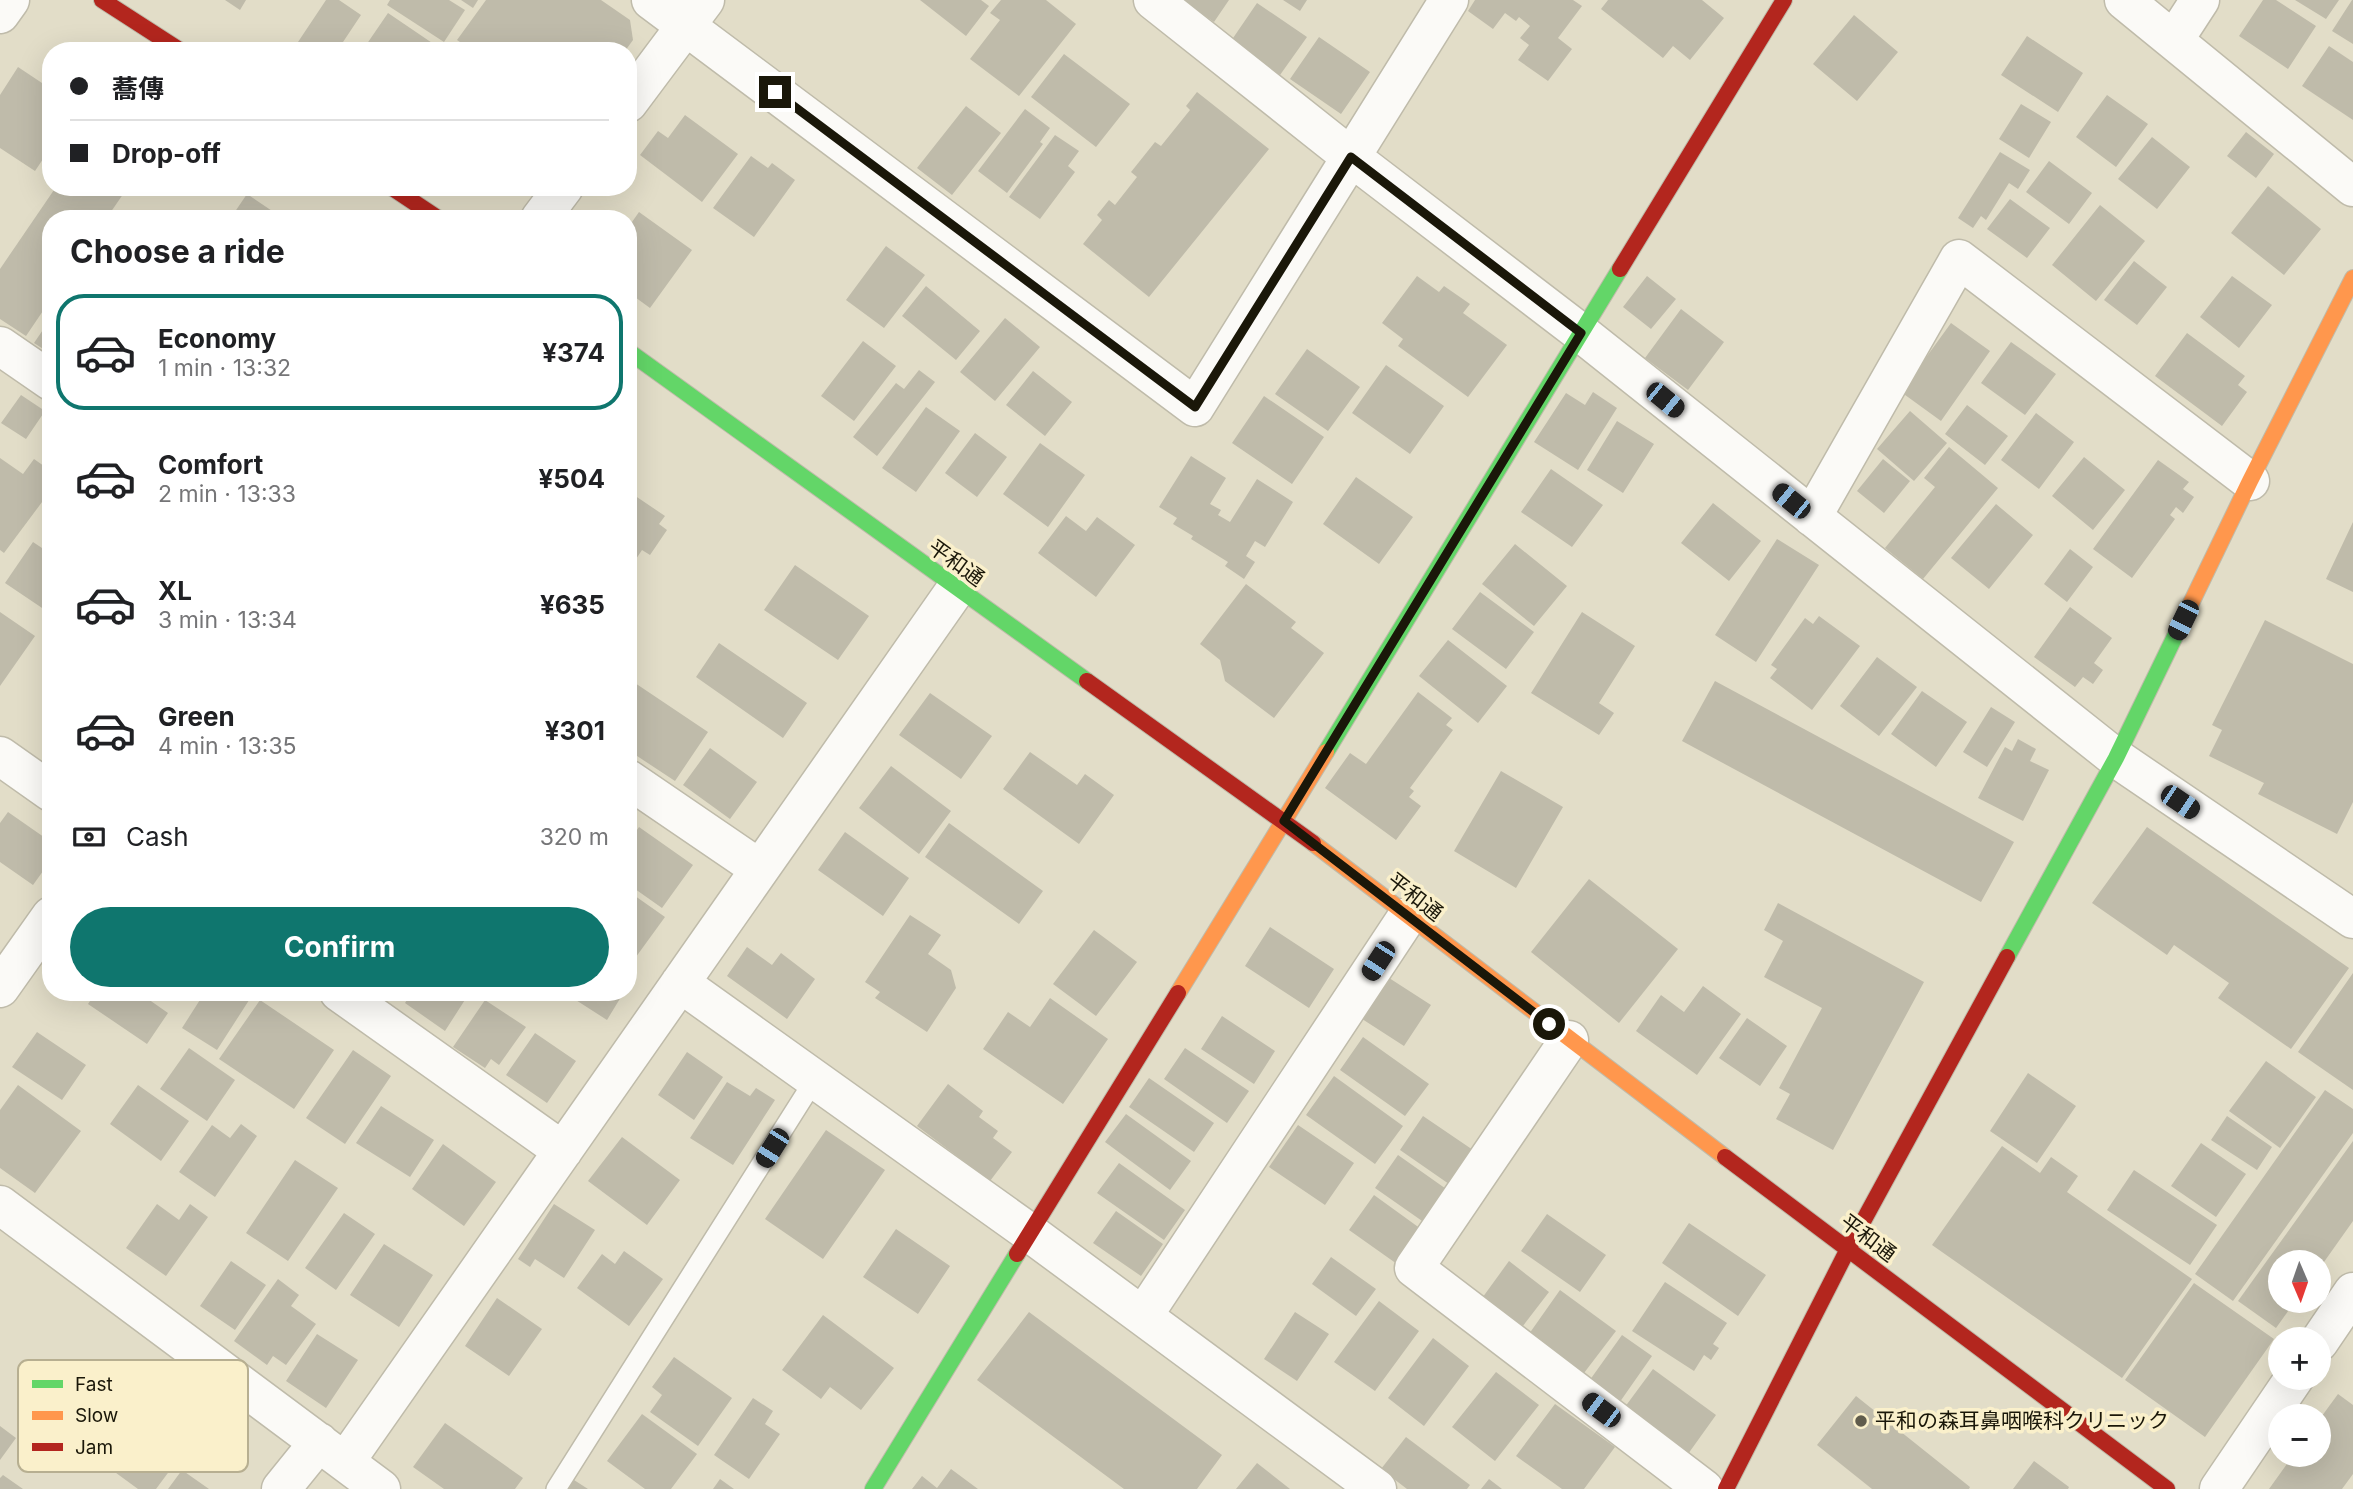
<!DOCTYPE html>
<meta charset="utf-8">
<style>
body{margin:0;font-family:Inter,"Noto Sans JP",sans-serif;background:#f6f6f6;color:#202124;height:100vh;display:flex;flex-direction:column;font-size:26px;white-space:nowrap}
*{box-sizing:border-box;margin:0}
p{font-size:23px;color:#757577}
.icon{flex:none;width:38px;height:38px;fill:none;stroke:currentColor;stroke-width:2;stroke-linecap:round;stroke-linejoin:round}
.map{position:relative;flex:1;overflow:hidden}
.sheet{position:absolute;left:42px;top:210px;width:595px;height:791px;display:flex;flex-direction:column;background:#fff;border-radius:28px;box-shadow:0 7px 28px #0002}
.sheet>*{flex:none}
.guide{position:absolute;left:42px;top:42px;width:595px;height:154px;border-radius:28px;box-shadow:0 7px 28px #0002;display:grid;align-content:center;height:154px;padding:0 28px;background:#fff}
.needle{width:46px;rotate:178deg}
.tools{position:absolute;left:2268px;top:1250px;display:grid;gap:14px}
.tools a{display:grid;place-items:center;width:63px;height:63px;border-radius:50%;background:#fff;box-shadow:0 7px 28px #0002;font-size:35px}
.end{position:absolute;width:32px;height:32px;margin:-16px;border:9px solid #1a1709;background:#fff;box-shadow:0 0 0 4px #fff}
.from{border-radius:50%}
.car{position:absolute;width:21px;height:42px;margin:-21px -10px;border-radius:9px;box-shadow:0 0 5px 2px #0007;background:linear-gradient(#222 24%,#8ab4d8 0 40%,#222 0 76%,#8ab4d8 0 86%,#222 0)}
.guide b{display:flex;align-items:center;gap:24px;height:66px;font-size:26px}
.guide b+b{border-top:2px solid #e0e0e0}
.guide i{width:18px;height:18px;background:#202124}
ul{padding:0;list-style:none}
li{display:flex;align-items:center;gap:21px;height:116px;margin:0 14px 10px;padding:0 14px;border:4px solid transparent;border-radius:28px}
li div{flex:1}
li b{display:block;font-size:26px}
li em{font-style:normal;font-weight:700}
li.selected{border-color:#0f766e}
li>.icon{width:63px;height:63px;stroke-width:1.5}
h2{padding:0 28px;font-size:32px;line-height:84px}
.pay{display:flex;align-items:center;gap:18px;height:77px;padding:0 28px;font-size:26px}
.pay p{margin-inline-start:auto}
.cta{display:flex;gap:14px;margin-top:auto;padding:14px 28px}
.cta a{flex:1;height:80px;border-radius:42px;background:#0f766e;color:#fff;font-size:28px;font-weight:700;line-height:80px;text-align:center}
.map>svg:first-child{display:block}
.building{fill:#bfbbaa}
.lines{fill:none;stroke-linecap:round;stroke-linejoin:round}
.lane-casing{stroke:#bfbbaa;stroke-width:22}
.street-casing{stroke:#bfbbaa;stroke-width:41}
.fast-casing{stroke:#bfbbaa;stroke-width:18}
.slow-casing{stroke:#bfbbaa;stroke-width:18}
.jam-casing{stroke:#bfbbaa;stroke-width:18}
.lane{stroke:#fbfaf7;stroke-width:19}
.street{stroke:#fbfaf7;stroke-width:38}
.fast{stroke:#63d668;stroke-width:16}
.slow{stroke:#ff974d;stroke-width:16}
.jam{stroke:#b3261e;stroke-width:16}
.route{stroke:#1a1709;stroke-width:9}
.poi-dot{fill:#605c4c;stroke:#faf0cb;stroke-width:2.5}
.labels{text-anchor:middle;stroke-width:7;stroke-linejoin:round;paint-order:stroke}
.street-label{font-size:21px;fill:#1a1709;stroke:#faf0cb}
.poi-label{font-size:21px;fill:#1a1709;stroke:#faf0cb;text-anchor:start}
.key{fill:#faf0cb;stroke:#b7af91;stroke-width:2}
.key-label{font-size:19px;fill:#1a1709}
</style>
<div class="map">
<svg width="2353" height="1489" viewBox="0 0 2353 1489">
<rect width="100%" height="100%" fill="#e2ddc8"/>
<path class="building" d="M225 0H246L240 10Z
M326 0H339L361 15 337 51H292Z
M390 0H449L465 10 444 42 387 5Z
M461 0H478L473 8Z
M486 0H601L630 20 633 40 625 51H473L457 40Z
M920 0H981L989 6 966 36Z
M1001 0H1046L1076 24 1019 96 970 59 1000 20 990 13Z
M1182 0H1229L1214 22Z
M1283 0H1307L1300 11Z
M1475 0H1573L1582 6 1558 38 1572 49 1548 81 1518 60 1529 45 1520 38 1530 26 1519 17 1516 21 1505 13 1493 29 1468 11Z
M1608 0H1702L1724 18 1690 60 1673 46 1663 58 1601 9Z
M2263 0H2276L2316 26 2288 69 2239 36Z
M2295 0H2339L2326 19Z
M2352 0H2353V44L2332 31Z
M1257 3 1307 37 1280 75 1231 41Z
M388 13 441 49 440 51H362Z
M1854 15 1898 52 1857 101 1813 64Z
M2027 36 2083 73 2058 112 2001 75Z
M1319 37 1370 72 1341 114 1290 79Z
M2329 46 2353 62V120L2302 86Z
M1064 54 1130 104 1096 147 1031 97Z
M18 67 51 89V147L35 171 0 148V95Z
M1197 92 1269 149 1149 297 1083 244 1102 220 1097 215 1109 200 1115 205 1137 177 1131 172 1155 142 1161 146 1190 110 1186 106Z
M2107 95 2148 124 2116 167 2076 137Z
M2021 104 2051 122 2029 158 1999 139Z
M966 106 1001 133 952 195 917 168Z
M1025 109 1050 128 1040 142 1043 144 1007 193 978 171Z
M685 115 738 154 702 202 640 155 658 131 668 138Z
M2246 132 2274 154 2256 178 2227 156Z
M1055 135 1079 151 1068 166 1075 172 1040 219 1009 197Z
M2152 137 2190 167 2157 209 2118 179Z
M2000 152 2030 170 2018 189 2009 183 1986 220 1981 216 1973 228 1958 218Z
M751 156 768 168 772 163 795 180 754 237 713 208Z
M2049 161 2092 193 2069 224 2026 192Z
M2268 186 2321 229 2284 275 2231 233Z
M56 187H128L106 219H51V299L26 336 0 319V269Z
M496 187H515L509 196Z
M247 194 284 219H230Z
M2010 199 2050 228 2027 258 1987 229Z
M2100 205 2145 241 2096 301 2052 265Z
M639 212 692 250 650 308 628 292V219H605L609 216 622 214 632 222Z
M886 246 925 275 884 328 846 300Z
M2134 261 2167 287 2137 325 2104 300Z
M1417 276 1439 292 1444 286 1470 304 1463 313 1507 345 1468 397 1398 346 1403 339 1382 323Z
M1647 276 1676 299 1651 329 1623 307Z
M2232 276 2272 305 2239 348 2200 317Z
M926 286 980 331 956 360 902 316Z
M1681 309 1724 342 1688 390 1645 358Z
M51 318V354L34 343Z
M1005 318 1040 347 995 401 960 372Z
M1951 323 1990 351 1941 421 1901 392Z
M2187 333 2245 376 2238 385 2247 392 2222 426 2155 376Z
M863 341 896 366 854 421 821 396Z
M2011 342 2056 374 2025 415 1981 383Z
M1307 349 1360 387 1328 431 1275 394Z
M1386 365 1444 406 1410 454 1352 413Z
M919 370 935 382 877 456 853 437 896 383 904 389Z
M1033 371 1072 402 1045 436 1006 405Z
M1593 392 1617 408 1578 470 1534 442 1566 393 1585 405Z
M21 395 45 411 26 439 1 423Z
M1264 396 1324 437 1292 484 1232 443Z
M1967 405 2008 436 1985 465 1945 434Z
M926 407 960 431 916 492 882 468Z
M1910 411 1947 443 1914 481 1877 449Z
M2036 413 2074 442 2039 489 2001 460Z
M1617 421 1654 444 1623 493 1587 470Z
M975 433 1007 457 977 497 945 473Z
M1040 443 1085 475 1048 527 1003 494Z
M1949 447 1998 488 1923 579 1885 548 1935 487 1924 478Z
M1191 456 1226 478 1210 504 1221 510 1218 515 1230 522 1257 479 1293 502 1265 547 1255 541 1246 556 1255 562 1244 579 1225 566 1228 562 1191 539 1193 536 1173 524 1177 518 1159 507Z
M2084 457 2125 490 2093 530 2052 496Z
M0 458 23 474 34 459 51 471V490L4 553 0 550Z
M1883 459 1910 481 1884 513 1857 491Z
M2158 460 2189 482 2183 489 2194 497 2183 513 2176 507 2170 515 2175 519 2132 578 2093 549Z
M1551 469 1603 505 1572 547 1521 512Z
M1356 477 1413 517 1379 564 1323 524Z
M628 491 665 516 659 524 667 530 650 555 642 550 628 571Z
M1713 503 1761 541 1729 581 1681 543Z
M1996 504 2033 535 1989 589 1951 558Z
M1066 516 1086 531 1097 517 1135 545 1096 597 1038 553Z
M2353 522V592L2326 579Z
M1777 539 1819 565 1756 662 1715 635Z
M33 542 51 554V614L5 583Z
M1515 544 1567 586 1534 626 1482 584Z
M2070 549 2093 567 2067 602 2044 584Z
M795 565 869 616 838 660 764 610Z
M1246 584 1296 622 1291 628 1324 653 1274 718 1225 681 1220 660 1200 644Z
M1480 592 1534 632 1506 669 1452 629Z
M2070 607 2112 638 2094 663 2103 670 2093 684 2083 677 2075 687 2034 657Z
M0 612 35 636 0 686Z
M1582 612 1635 646 1599 703 1614 713 1599 735 1531 693Z
M1819 616 1860 646 1812 710 1770 678 1777 669 1771 665 1805 618 1813 624Z
M2265 620 2353 664V802L2337 834 2258 794 2264 783 2209 756 2222 730 2212 725Z
M1448 640 1507 686 1478 723 1419 676Z
M719 643 807 703 783 738 696 677Z
M1877 657 1917 687 1879 736 1840 706Z
M632 681 708 732 675 781 628 750V687Z
M1715 681 2014 842 1981 902 1682 741Z
M1922 691 1967 722 1936 767 1891 734Z
M1418 692 1452 718 1446 725 1453 730 1410 788 1414 791 1409 797 1421 806 1396 840 1325 788 1350 753 1366 764Z
M930 693 992 736 961 779 899 735Z
M1991 707 2015 722 1987 767 1963 752Z
M2018 739 2036 749 2030 761 2049 770 2023 821 1978 798 2005 747 2012 751Z
M710 748 757 782 730 819 683 785Z
M1030 752 1077 785 1085 774 1114 795 1079 844 1003 789Z
M891 766 951 811 919 854 859 808Z
M1501 771 1563 807 1516 888 1454 851Z
M8 812 51 842V860L33 885 0 862V823Z
M949 823 1043 891 1019 924 925 857Z
M639 827 693 865 662 908 628 884V843Z
M2147 827 2349 968 2291 1049 2218 998 2229 983 2174 945 2167 955 2092 903Z
M845 832 909 878 883 916 818 870Z
M1589 879 1678 949 1619 1023 1531 952Z
M628 891 665 917 633 961 628 958Z
M1778 903 1924 982 1833 1150 1776 1119 1790 1094 1779 1088 1822 1008 1764 977 1783 941 1764 930Z
M910 915 941 935 928 954 951 970 956 988 927 1032 875 998 880 992 865 982Z
M1270 927 1334 969 1309 1008 1245 966Z
M1094 930 1137 962 1096 1016 1053 984Z
M747 947 772 965 781 953 815 979 787 1019 727 976Z
M628 971 635 975 628 986Z
M2353 973V1090L2298 1052Z
M1386 976 1431 1005 1404 1046 1359 1017Z
M1703 986 1741 1014 1697 1075 1636 1031 1661 995 1684 1012Z
M96 992H138L168 1013 147 1044 88 1004Z
M205 992H250L253 994 217 1050 182 1028Z
M383 992H402L396 1001Z
M412 992H470L445 1031 405 1003Z
M524 992H548L543 1001Z
M569 992H624L607 1020 568 995Z
M1050 998 1108 1039 1063 1104 983 1049 1008 1012 1030 1027Z
M260 1000 334 1050 294 1109 219 1059Z
M485 1000 526 1027 499 1065 491 1059 485 1068 453 1047Z
M1222 1016 1275 1051 1254 1084 1201 1049Z
M1747 1018 1787 1046 1760 1086 1719 1058Z
M37 1032 86 1065 62 1100 12 1067Z
M535 1033 576 1061 547 1103 506 1075Z
M1363 1037 1429 1084 1405 1116 1340 1070Z
M189 1048 235 1080 207 1121 160 1089Z
M1185 1048 1249 1091 1227 1123 1164 1079Z
M353 1050 391 1076 345 1144 306 1118Z
M687 1052 723 1077 694 1120 658 1095Z
M2266 1061 2316 1097 2280 1148 2229 1111Z
M2028 1073 2076 1106 2037 1163 1990 1131Z
M1334 1076 1403 1126 1375 1164 1306 1115Z
M1149 1078 1214 1123 1194 1152 1129 1107Z
M727 1082 750 1096 756 1088 775 1100 733 1165 690 1138Z
M948 1084 983 1111 979 1117 998 1131 993 1138 1012 1152 990 1181 917 1126Z
M18 1085 81 1131 35 1193 0 1168V1110Z
M138 1085 189 1121 161 1161 110 1124Z
M2325 1090 2353 1109V1133L2233 1301 2195 1274Z
M381 1106 434 1140 410 1177 356 1143Z
M1126 1114 1191 1161 1170 1190 1105 1142Z
M1423 1116 1473 1150 1449 1184 1400 1150Z
M2227 1116 2272 1147 2257 1170 2211 1140Z
M241 1124 257 1136 215 1197 179 1172 212 1125 230 1138Z
M1298 1125 1354 1163 1325 1205 1269 1167Z
M826 1130 885 1170 823 1259 765 1219Z
M622 1137 680 1180 647 1225 588 1181Z
M2353 1141V1221L2319 1269V1262H2280V1300H2296L2276 1328 2238 1301Z
M2201 1143 2246 1174 2216 1217 2171 1186Z
M443 1144 496 1182 464 1226 412 1189Z
M2002 1146 2040 1173 2051 1157 2078 1176 2067 1192 2192 1279 2122 1378 1932 1245Z
M1398 1155 1449 1191 1425 1223 1375 1188Z
M295 1160 338 1188 288 1261 246 1233Z
M1119 1163 1185 1210 1164 1240 1097 1193Z
M2134 1170 2217 1225 2190 1265 2107 1210Z
M1374 1195 1421 1229 1397 1264 1349 1230Z
M157 1204 179 1220 190 1204 208 1217 166 1276 126 1248Z
M554 1204 595 1230 564 1278 535 1259 530 1267 518 1259Z
M1116 1211 1163 1244 1141 1276 1093 1243Z
M344 1213 375 1234 336 1290 305 1268Z
M1547 1214 1606 1255 1580 1292 1521 1251Z
M1689 1223 1766 1275 1738 1316 1662 1263Z
M896 1229 950 1266 918 1314 863 1277Z
M384 1244 433 1275 399 1327 350 1295Z
M624 1251 663 1279 629 1326 577 1288 602 1254 615 1264Z
M1331 1257 1376 1289 1356 1316 1312 1284Z
M231 1261 266 1285 235 1330 200 1306Z
M1509 1261 1549 1292 1519 1331 1480 1301Z
M278 1279 299 1295 291 1306 316 1324 286 1365 273 1356 267 1365 234 1341Z
M1665 1282 1727 1323 1713 1344 1719 1348 1711 1360 1704 1355 1694 1371 1632 1331Z
M2194 1283 2274 1339 2205 1437 2125 1380Z
M1560 1290 1616 1331 1584 1373 1529 1334Z
M497 1298 542 1329 509 1376 465 1346Z
M1379 1301 1419 1331 1375 1391 1334 1362Z
M1029 1312 1222 1455 1197 1489H1124L977 1380Z
M1295 1312 1329 1334 1297 1381 1264 1359Z
M823 1315 894 1368 861 1410 830 1387 821 1399 782 1370Z
M317 1334 358 1360 326 1408 286 1381Z
M1622 1335 1652 1356 1617 1406 1587 1384Z
M1433 1338 1469 1366 1424 1426 1388 1398Z
M674 1357 732 1398 698 1446 650 1412 662 1395 652 1387Z
M1653 1369 1716 1415 1683 1461 1619 1415Z
M1496 1372 1539 1405 1495 1461 1452 1427Z
M2338 1394 2353 1405V1474L2342 1489H2269L2294 1454H2319V1420Z
M1856 1396 1970 1487 1969 1489H1872L1817 1445Z
M753 1398 773 1411 765 1424 780 1434 749 1479 714 1455Z
M1555 1404 1615 1447 1584 1489H1562L1516 1456Z
M642 1414 697 1454 671 1489H645L607 1461Z
M130 1416 182 1454 156 1489H138L97 1459Z
M445 1423 523 1478 515 1489H444L413 1467Z
M0 1426 16 1438 0 1460Z
M1406 1437 1470 1485 1467 1489H1407L1381 1469Z
M2034 1461 2069 1487 2068 1489H2013Z
M1257 1463 1290 1489H1236Z
M951 1469 978 1489H912L922 1476 937 1488Z
M182 1470 209 1489H168Z
M3 1475 23 1489H0V1478Z
M720 1479 734 1489H713Z
M1489 1479 1502 1489H1481Z
M574 1480 588 1489H568Z"/>
<g class="lines">
<defs>
<path id="lane" d="M556 1489 815 1079"/>
<path id="street" d="M651 0 1195 407 1449 0
M1153 0 1351 157 1581 333 2116 758 2353 919
M2124 0 2353 187
M0 14 10 0
M2174 40 2200 0
M628 103 705 0
M540 219 564 187
M0 346 51 381
M1812 517 1959 259 2250 481
M0 756 51 792
M628 779 760 869
M680 983 1030 1233 1377 1489
M0 988 51 916
M339 992 563 1151
M1569 1040 1414 1268 1704 1489
M0 1205 381 1489
M1143 1316 1407 917
M2319 1342 2353 1292
M345 1462 956 589
M281 1489 319 1442
M2219 1489 2295 1377"/>
<path id="fast" d="M628 351 1087 681
M1326 752 1620 269
M2007 957 2116 758 2180 626
M873 1489 1017 1254"/>
<path id="slow" d="M2180 626 2250 481 2353 278
M1313 843 1725 1157
M1178 993 1326 752"/>
<path id="jam" d="M102 0 181 51
M391 187 439 219
M1620 269 1784 0
M1087 681 1313 843
M1725 1157 2167 1489
M1017 1254 1178 993
M1726 1489 1848 1249 2007 957"/>
</defs>
<use href="#lane" class="lane-casing"/>
<use href="#street" class="street-casing"/>
<use href="#fast" class="fast-casing"/>
<use href="#slow" class="slow-casing"/>
<use href="#jam" class="jam-casing"/>
<use href="#lane" class="lane"/>
<use href="#street" class="street"/>
<use href="#fast" class="fast"/>
<use href="#slow" class="slow"/>
<use href="#jam" class="jam"/>
</g>
<g class="lines">
<path class="route" d="M775 92 1195 407 1351 157 1581 333 1284 821 1549 1024"/>
</g>
<circle class="poi-dot" cx="1861" cy="1421" r="7"/>
<g class="labels">
<g class="street-label">
<text transform="translate(956 563) rotate(36)" y="7">平和通</text>
<text transform="translate(1415 897) rotate(38)" y="7">平和通</text>
<text transform="translate(1868 1238) rotate(37)" y="7">平和通</text>
</g>
<g class="poi-label">
<text x="1875" y="1428">平和の森耳鼻咽喉科クリニック</text>
</g>
</g>
<rect x="18" y="1360" width="230" height="112" rx="10" class="key"/>
<rect x="32" y="1380" width="31" height="8" fill="#63d668"/>
<rect x="32" y="1411" width="31" height="9" fill="#ff974d"/>
<rect x="32" y="1443" width="31" height="8" fill="#b3261e"/>
<g class="key-label">
<text x="75" y="1391">Fast</text>
<text x="75" y="1422">Slow</text>
<text x="75" y="1454">Jam</text>
</g>
</svg>
<div class="tools">
<a><svg class="needle" viewBox="-14 -14 28 28"><path d="M0-13l5 13h-10z" fill="#e53935"/><path d="M0 13l5-13h-10z" fill="#757577"/></svg></a>
<a>+</a>
<a>−</a>
</div>
<i class="end from" style="left:1549px;top:1024px"></i>
<i class="end" style="left:775px;top:92px"></i>
<i class="car" style="left:1665px;top:400px;rotate:129deg"></i>
<i class="car" style="left:1791px;top:501px;rotate:309deg"></i>
<i class="car" style="left:2183px;top:620px;rotate:206deg"></i>
<i class="car" style="left:2180px;top:802px;rotate:124deg"></i>
<i class="car" style="left:1378px;top:961px;rotate:213deg"></i>
<i class="car" style="left:772px;top:1148px;rotate:212deg"></i>
<i class="car" style="left:1601px;top:1410px;rotate:307deg"></i>
<div class="guide">
<b><i class="from"></i>蕎傳</b>
<b><i></i>Drop-off</b>
</div>
<section class="sheet">
<h2>Choose a ride</h2>
<ul>
<li class="selected"><svg class="icon" aria-label="car" viewBox="0 0 24 24"><path d="M5 17H2v-5l4-1 3-4h7l3 4 3 1v5h-3M9 17h6M6 11h13"/><circle cx="7" cy="17" r="2"/><circle cx="17" cy="17" r="2"/></svg><div><b>Economy</b><p>1 min · 13:32</p></div><em>¥374</em></li>
<li><svg class="icon" aria-label="car" viewBox="0 0 24 24"><path d="M5 17H2v-5l4-1 3-4h7l3 4 3 1v5h-3M9 17h6M6 11h13"/><circle cx="7" cy="17" r="2"/><circle cx="17" cy="17" r="2"/></svg><div><b>Comfort</b><p>2 min · 13:33</p></div><em>¥504</em></li>
<li><svg class="icon" aria-label="car" viewBox="0 0 24 24"><path d="M5 17H2v-5l4-1 3-4h7l3 4 3 1v5h-3M9 17h6M6 11h13"/><circle cx="7" cy="17" r="2"/><circle cx="17" cy="17" r="2"/></svg><div><b>XL</b><p>3 min · 13:34</p></div><em>¥635</em></li>
<li><svg class="icon" aria-label="car" viewBox="0 0 24 24"><path d="M5 17H2v-5l4-1 3-4h7l3 4 3 1v5h-3M9 17h6M6 11h13"/><circle cx="7" cy="17" r="2"/><circle cx="17" cy="17" r="2"/></svg><div><b>Green</b><p>4 min · 13:35</p></div><em>¥301</em></li>
</ul>
<div class="pay"><svg class="icon" aria-label="cash" viewBox="0 0 24 24"><path d="M3 7h18v10H3z"/><circle cx="12" cy="12" r="2"/></svg>Cash<p>320 m</p></div>
<div class="cta"><a>Confirm</a></div>
</section>
</div>
